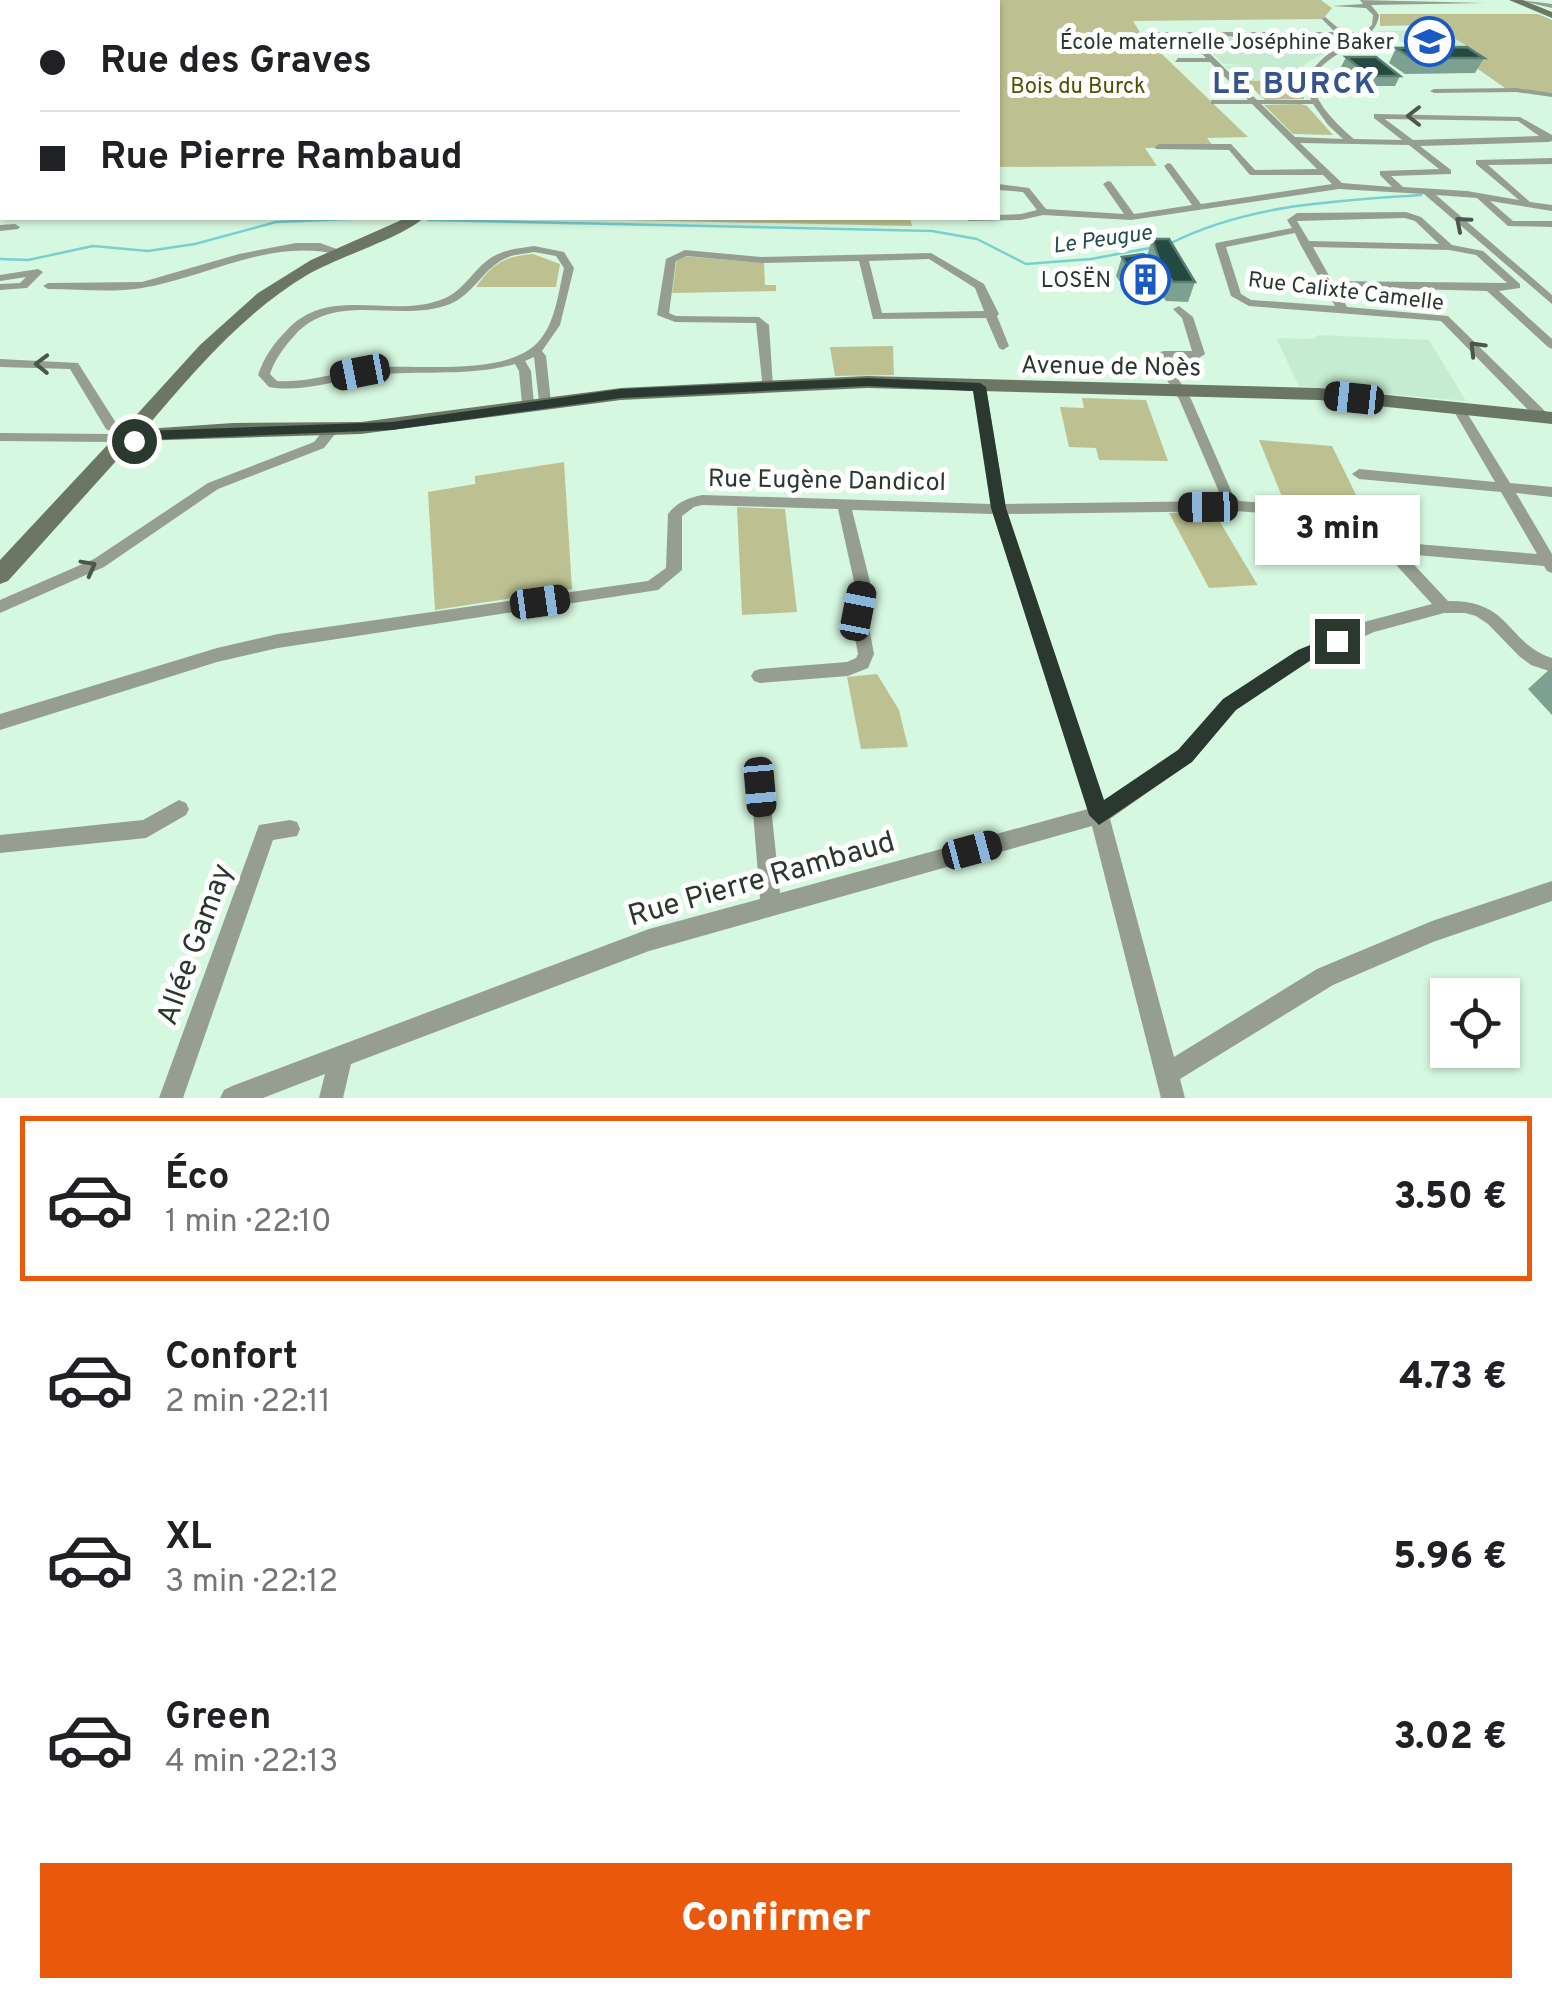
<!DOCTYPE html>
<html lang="fr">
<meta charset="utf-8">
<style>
body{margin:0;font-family:Overpass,sans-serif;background:#f6f6f6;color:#202124;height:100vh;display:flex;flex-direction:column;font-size:38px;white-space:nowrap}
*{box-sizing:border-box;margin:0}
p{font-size:32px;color:#757577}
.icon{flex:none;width:55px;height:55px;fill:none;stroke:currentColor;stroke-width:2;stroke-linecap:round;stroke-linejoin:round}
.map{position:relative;height:1098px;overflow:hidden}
.panel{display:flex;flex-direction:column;background:#fff;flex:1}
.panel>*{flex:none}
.hud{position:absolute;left:0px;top:0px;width:1000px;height:220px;box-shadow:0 2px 8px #0004;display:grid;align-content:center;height:220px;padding:0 40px;background:#fff}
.tools{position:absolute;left:1430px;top:978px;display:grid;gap:20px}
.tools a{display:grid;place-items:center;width:90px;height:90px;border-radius:0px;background:#fff;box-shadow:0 2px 8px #0004;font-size:50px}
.end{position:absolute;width:45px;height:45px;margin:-22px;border:12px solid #2b382f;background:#fff;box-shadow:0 0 0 5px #fff}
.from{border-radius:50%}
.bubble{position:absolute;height:70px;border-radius:0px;background:#fff;box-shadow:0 2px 8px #0004;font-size:32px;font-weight:800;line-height:70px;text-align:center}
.car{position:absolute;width:30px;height:60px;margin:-30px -15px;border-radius:12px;box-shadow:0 0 8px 2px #0007;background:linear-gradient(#222 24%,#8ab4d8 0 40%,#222 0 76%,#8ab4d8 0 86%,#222 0)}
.hud b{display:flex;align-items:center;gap:35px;height:95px;font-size:38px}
.hud b+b{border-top:2px solid #e0e0e0}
.hud i{width:25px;height:25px;background:#202124}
ul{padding:18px 0 0;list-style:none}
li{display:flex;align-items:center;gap:30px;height:165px;margin:0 20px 15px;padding:0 20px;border:5px solid transparent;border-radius:0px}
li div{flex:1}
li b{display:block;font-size:38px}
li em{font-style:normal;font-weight:800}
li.active{border-color:#ea580c}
li>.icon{width:90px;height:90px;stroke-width:1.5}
.action{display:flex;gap:20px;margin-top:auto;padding:20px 40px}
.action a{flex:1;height:115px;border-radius:0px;background:#ea580c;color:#fff;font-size:40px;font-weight:800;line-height:115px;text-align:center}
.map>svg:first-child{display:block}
.built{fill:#c5ecd1}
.green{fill:#bdc192}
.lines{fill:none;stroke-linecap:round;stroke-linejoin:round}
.stream{stroke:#78d0d1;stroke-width:2.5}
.street{fill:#959e90;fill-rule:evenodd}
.secondary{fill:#6b7764;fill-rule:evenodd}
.wall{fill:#7da190}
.building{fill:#244a41;stroke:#597e71;stroke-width:2.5}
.oneway{stroke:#4b574c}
.route{fill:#2b382f}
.labels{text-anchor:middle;stroke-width:10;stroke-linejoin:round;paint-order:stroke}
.far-poi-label{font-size:22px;fill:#2b382f;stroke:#fff;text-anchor:end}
.far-park-label{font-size:22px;fill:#4e5101;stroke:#fff}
.far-water-label{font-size:22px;font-style:italic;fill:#234c4d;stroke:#fff}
.far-street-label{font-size:22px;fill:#2b382f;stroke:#fff}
.street-label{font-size:25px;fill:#2b382f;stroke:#fff}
.far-district-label{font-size:30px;font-weight:bold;letter-spacing:2.5px;fill:#33548c;stroke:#fff}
.near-street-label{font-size:30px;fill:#2b382f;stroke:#fff}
</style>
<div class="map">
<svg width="1552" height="1098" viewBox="0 0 1552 1098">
<rect width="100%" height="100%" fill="#d6f8e0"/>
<path class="built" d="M1441 30 1469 47H1429L1370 36 1378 31Z
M1211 35 1336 36 1344 42 1305 64 1301 80 1239 81 1225 66 1250 65 1223 64 1211 51 1225 50Z
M1319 335 1429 340 1466 401 1299 386 1276 338 1312 339Z"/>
<path class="green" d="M658 0H1321L1332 8 1323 19 1133 21 1141 34 1248 137 1207 138 1214 147 1145 148 1157 166 998 167V2Z
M1380 14H1538L1552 20V93L1505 88 1468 62 1467 46 1433 25 1380 26Z
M1301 80 1304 99 1265 100 1245 81Z
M1301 104 1307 106 1333 135 1293 134 1264 105Z
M530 218H910L912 226Z
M533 254 560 264 556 287H476C492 264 504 256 533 254Z
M683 256 764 263 765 285H776V291L672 293 677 259Z
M893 346 894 375 835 376 830 347Z
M1082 398 1146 400 1168 461 1099 460 1096 448 1069 447 1060 407 1084 408Z
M1259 440 1332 446 1363 509 1285 504Z
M564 462 572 589 435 610 428 492 475 484V476Z
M737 507 785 509 797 612 742 615Z
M1214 512 1257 584V585L1209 588 1169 513Z
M877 674 899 710 908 747 861 749 847 677Z"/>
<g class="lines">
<path class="stream" d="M428 220 932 231 977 239 1026 264 1091 259 1150 248
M1169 244C1248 204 1334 201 1421 195
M0 259 28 260 93 246 148 251 195 244 276 222 373 218"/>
<path class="street" d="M1360 0 1485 3 1371 5 1379 15C1375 61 1253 52 1354 139L1402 140 1374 118V114H1377L1520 117 1552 135V141L1549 142 1420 146 1451 170V174L1391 176 1403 187 1467 191 1519 200 1476 164V160L1552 158V164L1488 165 1530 202 1552 205V211L1490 201 1513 221H1552V227L1508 226 1477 198 1436 195 1552 295V304L1424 194 1339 189 1131 220 1043 215 1021 220 969 221 964 218H998V215L1021 214 1037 210 1023 192 998 190V184L1029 188 1046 209 1124 214 1103 184 1108 181 1111 182 1134 214 1192 205 1164 166 1168 163 1171 164 1201 204 1332 184 1323 175H1250L1229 150 1156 149 1155 147 1159 144H1231L1255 170 1317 169 1252 104H1211V100H1248L1210 62H1175L1178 58H1206L1190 41 1197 36H1141L1138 34 1141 32H1335L1322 19 1325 17 1343 32H1364L1372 25 1373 15 1366 8 1332 6 1363 4ZM1205 36 1342 37 1358 36C1333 51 1299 65 1311 100H1257L1197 41ZM1261 104H1313L1328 125 1343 139 1295 137ZM1385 119 1518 121 1539 136 1413 140ZM1300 143 1409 145 1439 169 1380 171V175L1392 187 1342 183Z
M1521 0 1552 4V8L1522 1Z
M0 41H2V45L0 46Z
M1516 88 1552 93V97L1516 92 1434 93 1430 91 1434 89Z
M1406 212 1421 217 1452 245 1483 251 1520 284V288L1499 291 1552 339V349L1548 347 1487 291 1336 287 1347 307 1448 316 1549 415 1550 418 1549 421H1539L1441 321 1249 306 1231 296 1215 245 1216 243 1292 228 1287 220 1297 213ZM1405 218 1415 221 1439 244 1309 241 1297 221ZM1295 233 1300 244 1335 306 1251 300 1241 294 1226 247ZM1313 247 1449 250 1476 255 1507 283 1332 281Z
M15 224 20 227 18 229 0 231V225Z
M296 243H320L345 252 340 255C271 237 209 277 142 288 111 293 79 289 48 289L43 286 48 283 142 282 239 254Z
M534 246 564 252 574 268 560 325 542 351 546 356 551 402 549 405 545 406 539 402 534 357 525 361 531 371 534 404 528 408 522 404 519 371 515 364C472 376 428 371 384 374 345 376 307 394 269 387L258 375C264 357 274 343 287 330 330 284 391 320 443 299 466 290 475 265 496 255 508 249 521 248 534 246ZM534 252 556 256 564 268C558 294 555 328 534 346 497 377 414 363 368 368 337 372 308 383 277 381L270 374C275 359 284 347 295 335 336 290 399 324 450 304 474 294 482 270 504 259 513 254 524 254 534 252Z
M685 250 761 257 931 253 984 284 999 314 997 316 1009 346 1003 350 999 348 986 318 873 319 859 261 761 263 686 256 676 261 669 313 676 316 759 317 769 325 773 387 767 391 763 390 756 323 675 322 657 315 666 259ZM929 259 975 288 984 311 882 313 869 261Z
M38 269 43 272 27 288 0 290V284L20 283 26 277 0 281V275Z
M1179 306 1193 317 1205 354 1199 358 1166 360 1191 399 1232 493 1239 501 1359 510 1364 511 1392 542 1537 554 1501 492 1359 479 1352 474 1359 469 1495 482 1452 408 1458 404 1464 408 1510 483 1552 487V497L1516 493 1552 554V573L1547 571 1544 566 1404 554 1448 601C1512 600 1506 643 1552 658V672L1531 665 1519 656 1488 624 1476 616 1465 613H1444L1374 632 1311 660 1235 710 1191 762 1110 819 1174 1057 1317 969 1432 921 1552 881V901L1433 942 1333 985 1180 1079 1185 1098H1161L1092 826 649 951 351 1064 343 1098H319L325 1074 263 1098H220L224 1090 232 1086 649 929 760 899 751 787 753 781 760 778 767 781 769 787 780 893 1088 809 993 514 852 510 871 586 866 611 874 654 868 668 848 676 760 683 754 681 751 676 754 671 760 669 847 662 856 658 858 654 850 611 855 586 838 509 702 505 694 507 682 516V570L658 590 278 648 217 662 0 730V714L217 648 278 634 648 581 666 568 668 514C677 502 688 498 702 495L991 504 974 387 980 383 986 387 1005 504 1223 501 1179 399 1154 360 1160 352 1164 351H1192L1182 318 1173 309ZM1235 511 1355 520 1432 604 1364 622 1299 650 1223 700 1179 750 1104 801 1008 514Z
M0 359 78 363 116 423 125 431 118 435 106 429 70 369 0 367Z
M332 425 339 429 324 448 218 489 104 567 0 613V600L94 559 208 483 314 442 327 426Z
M0 433 111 434 118 438 111 442 0 441Z
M179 800 186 803 189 809 186 815 146 838 0 853V835L143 820Z
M290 820 297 822 300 829 297 836 273 840 183 1098H159L259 825Z"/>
<path class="secondary" d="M524 0H534L536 2H526Z
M1509 0H1522L1552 12V18Z
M406 218H424C399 239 340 256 307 275 242 314 193 373 145 429L233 423 361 422 621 388 867 376 1319 388 1552 412V424L1319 400 867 388 621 400 361 434 135 441 132 436 135 432 127 426 130 422 200 345 258 293 311 260Z
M119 438 129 445 126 450 8 581 0 584V560L112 440Z"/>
</g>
<path class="wall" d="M1396 48 1484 58 1475 73 1405 74 1389 63Z
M1346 57 1400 76 1395 86H1365L1341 67Z
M1152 239 1195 282 1188 302 1166 301 1157 288 1123 287 1116 276 1122 257 1147 256Z
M1552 667V715L1528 689Z"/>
<path class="building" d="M1467 47 1484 58H1412L1396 48Z
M1346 57H1376L1400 76H1370Z
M1152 239H1169L1195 282H1173L1164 269 1129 268 1122 257 1143 254 1160 262Z"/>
<defs><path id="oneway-chevron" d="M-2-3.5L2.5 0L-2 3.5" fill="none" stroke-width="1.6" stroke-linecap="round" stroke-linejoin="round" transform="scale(2.5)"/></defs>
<g class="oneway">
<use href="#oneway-chevron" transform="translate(1414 116) rotate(180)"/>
<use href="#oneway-chevron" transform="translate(1462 223) rotate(-139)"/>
<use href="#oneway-chevron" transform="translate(1476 348) rotate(-134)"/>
<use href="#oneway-chevron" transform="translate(42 364) rotate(-179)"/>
<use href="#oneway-chevron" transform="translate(89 567) rotate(-28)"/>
</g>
<path class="route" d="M867 378 980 383 986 387 1006 508 1104 800 1178 750 1223 699 1298 650 1337 634 1346 641 1344 646 1311 660 1236 710 1192 762 1099 825 1089 815 991 508 973 391 867 386 621 398 392 430 145 440 134 446 127 441 142 431 392 422 621 389Z"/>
<defs>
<symbol id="school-ring" viewBox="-11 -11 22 22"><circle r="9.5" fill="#fff" stroke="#195ac6" stroke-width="1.5"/><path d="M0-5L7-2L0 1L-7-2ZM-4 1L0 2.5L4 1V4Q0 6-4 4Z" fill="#195ac6"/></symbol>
<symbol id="building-ring" viewBox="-11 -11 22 22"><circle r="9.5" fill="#fff" stroke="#195ac6" stroke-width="1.5"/><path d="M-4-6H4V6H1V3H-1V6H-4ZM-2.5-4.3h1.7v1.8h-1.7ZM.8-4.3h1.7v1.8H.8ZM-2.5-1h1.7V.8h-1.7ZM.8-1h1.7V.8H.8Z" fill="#195ac6"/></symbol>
</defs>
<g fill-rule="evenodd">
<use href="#school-ring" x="1402" y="14" width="55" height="55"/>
<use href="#building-ring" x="1118" y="252" width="55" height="55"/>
</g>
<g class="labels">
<g class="far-poi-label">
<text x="1394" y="49">École maternelle Joséphine Baker</text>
<text x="1111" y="287">LOSËN</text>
</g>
<g class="far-park-label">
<text x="1078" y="93">Bois du Burck</text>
</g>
<g class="far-water-label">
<text transform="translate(1102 238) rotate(-8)" y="8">Le Peugue</text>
</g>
<g class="far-street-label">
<text transform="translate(1346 290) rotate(7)" y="8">Rue Calixte Camelle</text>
</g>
<g class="street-label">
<text transform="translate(1111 365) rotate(1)" y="9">Avenue de Noès</text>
<text transform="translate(827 479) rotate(1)" y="9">Rue Eugène Dandicol</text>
</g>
<g class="far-district-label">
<text x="1295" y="93">LE BURCK</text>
</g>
<g class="near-street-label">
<text transform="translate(761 878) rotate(-16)" y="10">Rue Pierre Rambaud</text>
<text transform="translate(194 944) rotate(-70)" y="10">Allée Gamay</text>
</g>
</g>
</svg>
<div class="tools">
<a><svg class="icon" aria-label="locate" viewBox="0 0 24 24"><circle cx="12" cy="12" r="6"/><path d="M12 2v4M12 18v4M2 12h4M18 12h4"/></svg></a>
</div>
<i class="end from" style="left:134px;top:441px"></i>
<i class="end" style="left:1337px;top:641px"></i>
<div class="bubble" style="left:1255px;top:495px;width:165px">3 min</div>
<i class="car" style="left:360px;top:372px;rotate:259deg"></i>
<i class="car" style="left:1354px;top:398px;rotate:276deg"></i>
<i class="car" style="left:1208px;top:507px;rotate:269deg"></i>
<i class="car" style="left:540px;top:602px;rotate:82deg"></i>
<i class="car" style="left:858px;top:611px;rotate:11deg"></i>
<i class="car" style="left:760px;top:787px;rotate:175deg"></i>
<i class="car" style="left:972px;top:850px;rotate:75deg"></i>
<div class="hud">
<b><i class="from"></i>Rue des Graves</b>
<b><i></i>Rue Pierre Rambaud</b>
</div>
</div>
<section class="panel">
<ul>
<li class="active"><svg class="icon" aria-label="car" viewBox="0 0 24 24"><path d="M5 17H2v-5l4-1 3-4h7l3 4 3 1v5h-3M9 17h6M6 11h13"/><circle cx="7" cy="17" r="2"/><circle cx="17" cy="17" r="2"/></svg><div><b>Éco</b><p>1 min · 22:10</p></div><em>3.50 €</em></li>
<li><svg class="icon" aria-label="car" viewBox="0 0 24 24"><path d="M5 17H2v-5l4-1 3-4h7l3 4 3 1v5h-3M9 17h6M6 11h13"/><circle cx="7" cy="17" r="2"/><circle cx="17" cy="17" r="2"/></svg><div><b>Confort</b><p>2 min · 22:11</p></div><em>4.73 €</em></li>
<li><svg class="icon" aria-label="car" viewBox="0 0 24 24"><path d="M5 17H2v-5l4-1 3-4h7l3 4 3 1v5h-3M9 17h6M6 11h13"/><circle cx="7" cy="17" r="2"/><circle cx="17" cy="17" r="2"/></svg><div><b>XL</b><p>3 min · 22:12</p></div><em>5.96 €</em></li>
<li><svg class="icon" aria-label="car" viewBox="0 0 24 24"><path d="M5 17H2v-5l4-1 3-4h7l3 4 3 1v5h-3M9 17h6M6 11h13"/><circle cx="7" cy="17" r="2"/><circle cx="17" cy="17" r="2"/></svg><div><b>Green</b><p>4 min · 22:13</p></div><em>3.02 €</em></li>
</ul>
<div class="action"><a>Confirmer</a></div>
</section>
